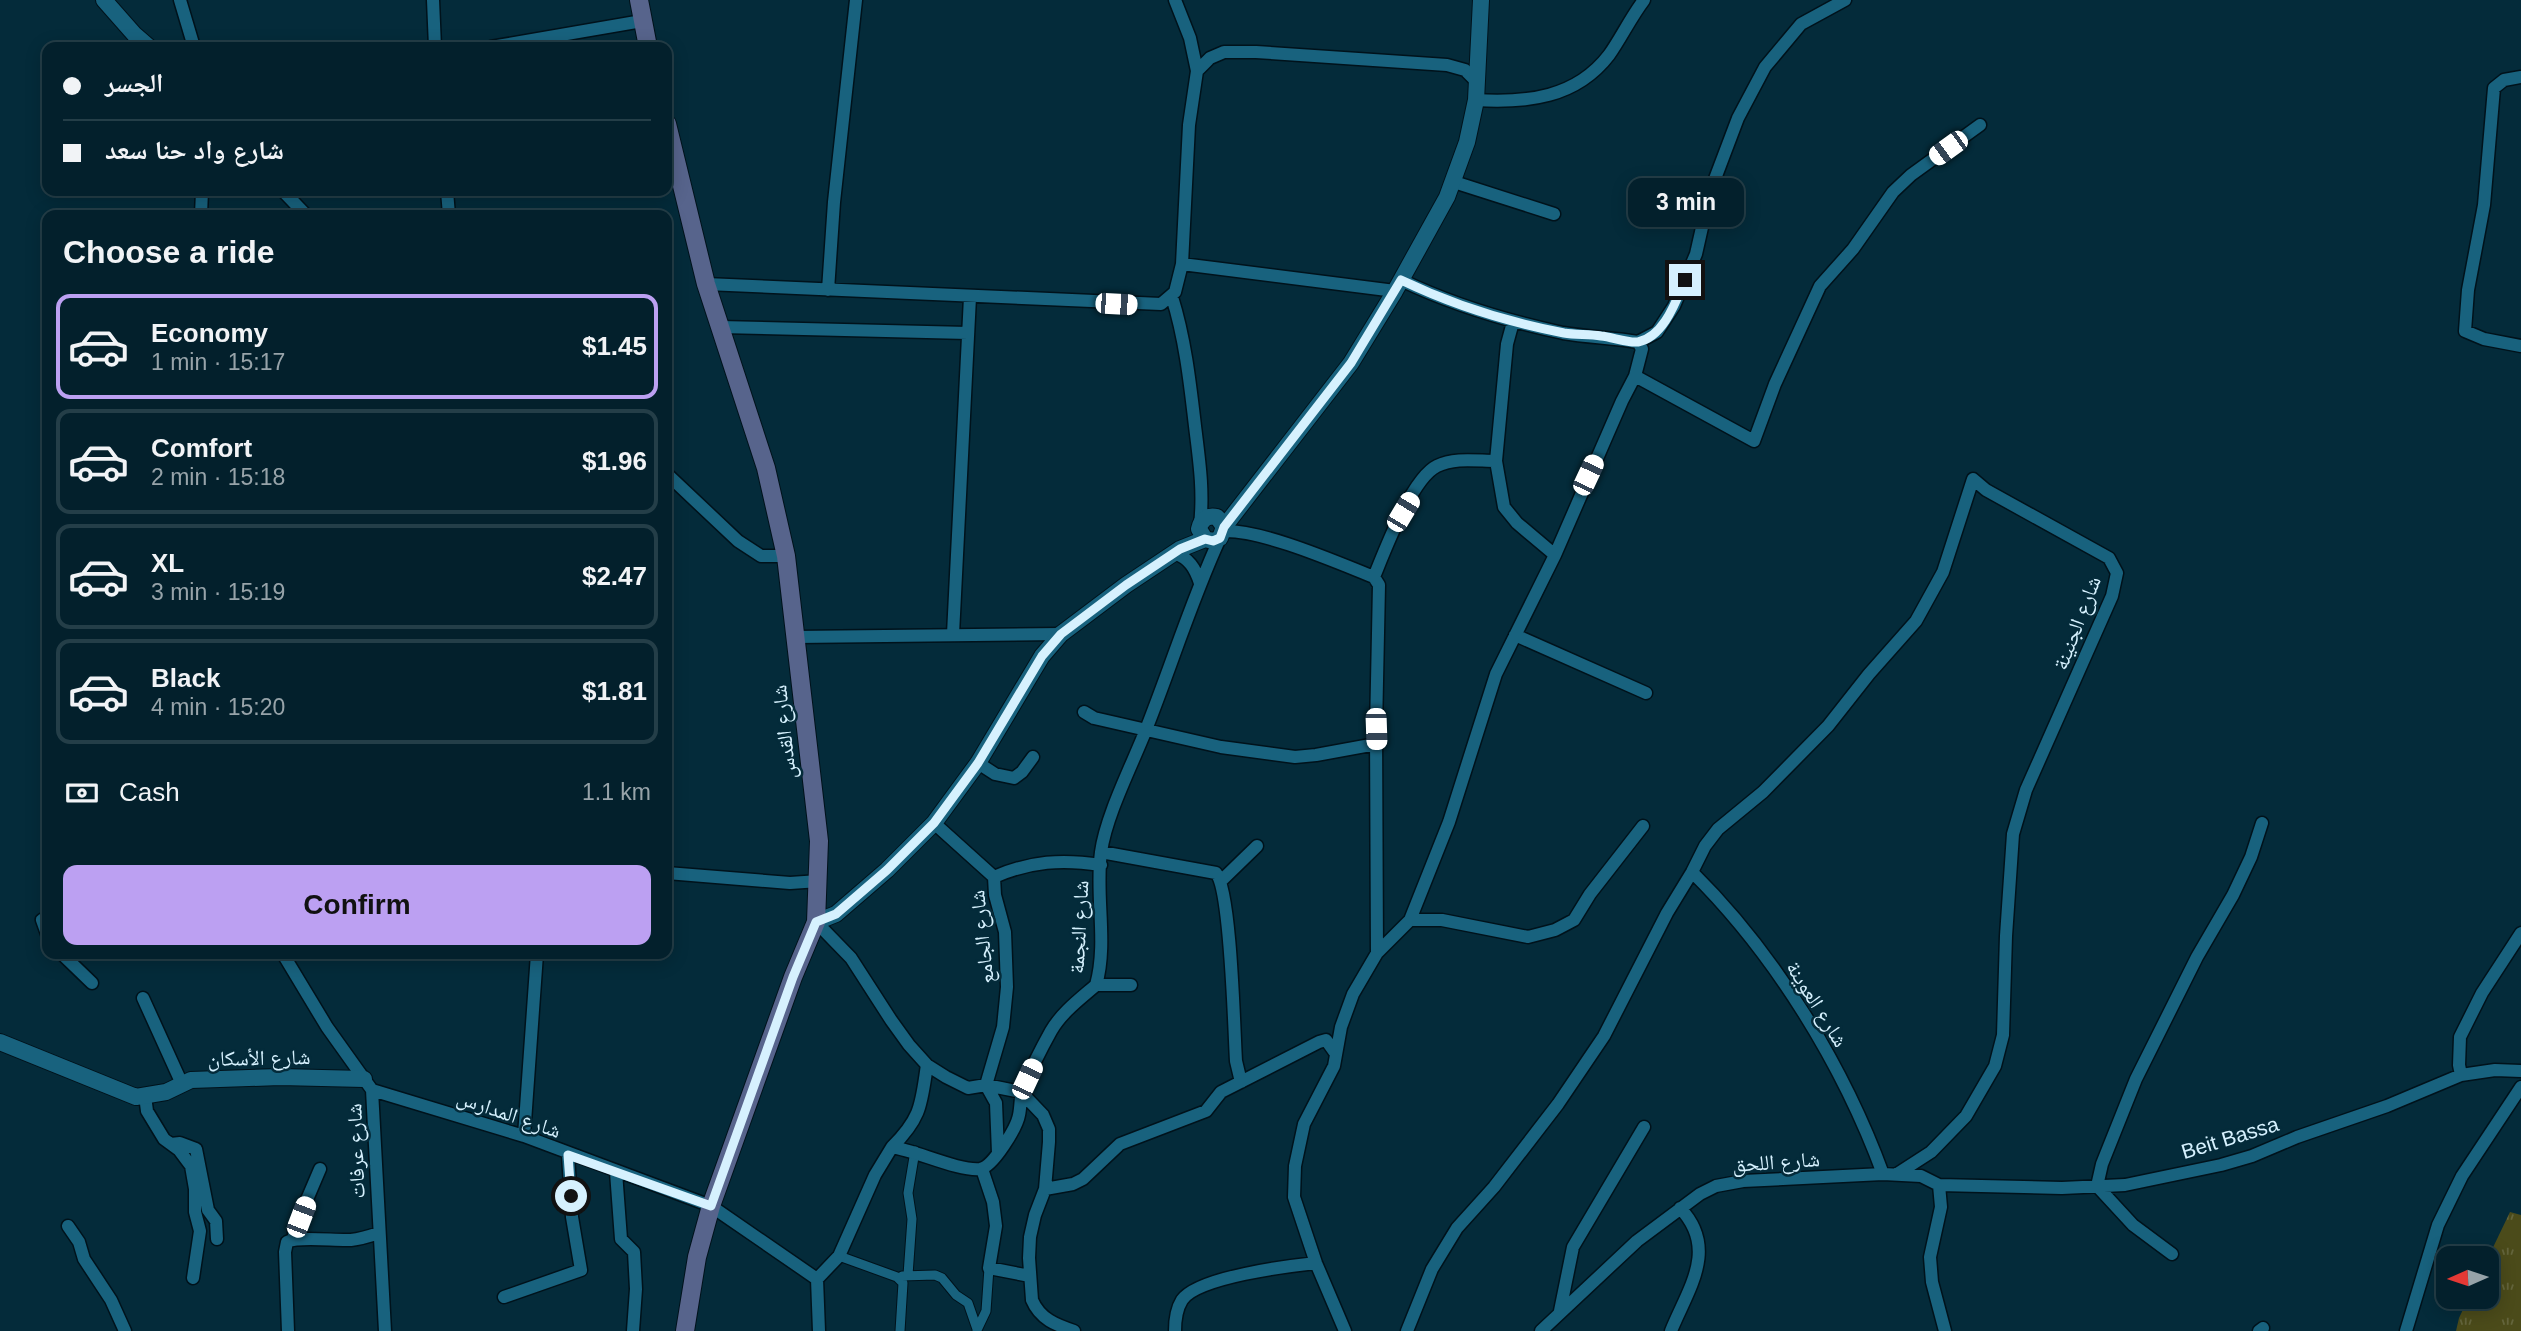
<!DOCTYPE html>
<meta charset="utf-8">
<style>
body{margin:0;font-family:Arial,"Noto Naskh Arabic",sans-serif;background:#0d2834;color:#f1f3f6;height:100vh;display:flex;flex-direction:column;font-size:26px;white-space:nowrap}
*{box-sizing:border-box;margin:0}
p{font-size:23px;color:#97a3a9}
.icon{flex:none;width:38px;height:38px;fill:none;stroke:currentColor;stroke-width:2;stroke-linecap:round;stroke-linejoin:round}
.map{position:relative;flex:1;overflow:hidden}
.panel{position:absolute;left:42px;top:210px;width:630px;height:749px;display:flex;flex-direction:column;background:#03202c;border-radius:14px;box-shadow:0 4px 18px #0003,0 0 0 2px #243e48}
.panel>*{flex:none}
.banner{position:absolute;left:42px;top:42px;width:630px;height:154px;border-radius:14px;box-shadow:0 4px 18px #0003,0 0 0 2px #243e48;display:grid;align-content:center;height:154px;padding:0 21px;background:#03202c}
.needle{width:46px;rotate:267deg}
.buttons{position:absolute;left:2436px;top:1246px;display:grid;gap:14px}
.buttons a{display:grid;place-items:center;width:63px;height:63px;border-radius:14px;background:#03202c;box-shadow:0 4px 18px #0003,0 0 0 2px #243e48;font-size:35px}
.end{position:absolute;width:32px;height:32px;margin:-16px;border:9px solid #d6f1fe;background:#111;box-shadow:0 0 0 4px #111}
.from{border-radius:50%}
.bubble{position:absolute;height:49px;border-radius:14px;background:#03202c;box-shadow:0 4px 18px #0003,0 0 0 2px #243e48;font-size:23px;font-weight:700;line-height:49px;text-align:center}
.car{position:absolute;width:21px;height:42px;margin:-21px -10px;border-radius:9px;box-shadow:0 0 5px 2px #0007;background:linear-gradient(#fff 24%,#345 0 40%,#fff 0 76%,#345 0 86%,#fff 0)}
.banner b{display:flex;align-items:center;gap:24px;height:66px;font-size:26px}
.banner b+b{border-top:2px solid #243e48}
.banner i{width:18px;height:18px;background:#f1f3f6}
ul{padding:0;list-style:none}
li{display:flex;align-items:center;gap:21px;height:105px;margin:0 14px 10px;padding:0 7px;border:4px solid #243e48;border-radius:14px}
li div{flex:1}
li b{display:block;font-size:26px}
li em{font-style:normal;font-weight:700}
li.current{border-color:#bca0f2}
li>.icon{width:63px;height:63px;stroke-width:1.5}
h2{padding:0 21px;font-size:32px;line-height:84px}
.pay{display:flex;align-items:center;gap:18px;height:77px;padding:0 21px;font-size:26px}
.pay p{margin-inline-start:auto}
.action{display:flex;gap:14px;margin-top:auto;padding:14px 21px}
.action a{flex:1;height:80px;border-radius:14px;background:#bca0f2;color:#111;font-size:28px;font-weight:700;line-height:80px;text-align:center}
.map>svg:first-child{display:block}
.grass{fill:url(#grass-tufts)}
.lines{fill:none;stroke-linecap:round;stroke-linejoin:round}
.pedestrian-casing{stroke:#00121b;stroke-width:11}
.minor-casing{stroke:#00121b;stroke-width:15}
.tertiary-casing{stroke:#00121b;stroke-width:18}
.secondary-casing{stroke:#00121b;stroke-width:20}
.pedestrian{stroke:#18627e;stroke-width:9}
.minor{stroke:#18627e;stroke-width:12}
.tertiary{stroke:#18627e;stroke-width:16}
.secondary{stroke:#57648c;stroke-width:18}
.route{stroke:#d6f1fe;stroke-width:9}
.labels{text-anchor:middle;stroke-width:5;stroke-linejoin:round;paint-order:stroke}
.street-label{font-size:21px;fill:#d6f1fe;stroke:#042b3a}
</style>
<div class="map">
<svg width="2521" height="1331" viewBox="0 0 2521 1331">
<defs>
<pattern id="grass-tufts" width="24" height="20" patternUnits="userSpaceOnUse" patternTransform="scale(1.75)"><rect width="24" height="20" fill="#4b4b1a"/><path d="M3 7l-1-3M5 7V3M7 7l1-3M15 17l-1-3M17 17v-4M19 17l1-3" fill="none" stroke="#64653c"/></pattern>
</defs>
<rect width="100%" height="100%" fill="#042b3a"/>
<path class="grass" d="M2510 1212 2521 1215V1331H2456L2459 1318 2469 1297H2487V1260Z"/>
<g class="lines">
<defs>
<path id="pedestrian" d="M839 1256 897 1277 903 1283 900 1331
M908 1275 912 1219 908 1193 915 1151
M902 1276 935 1275 942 1278 956 1295 968 1303 977 1329
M977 1330 986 1311 989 1268"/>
<path id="minor" d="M180 0 194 47
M433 0 435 47
M1175 0 1190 38 1197 71
M491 47 642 21
M2521 77 2504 80 2494 88 2484 205 2468 290 2465 331 2484 339 2521 346
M1476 100C1527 103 1576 98 1609 55 1621 38 1631 17 1644 0
M1454 182 1554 214
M283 191 306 215
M447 191 449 215
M201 215 202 191
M1182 264 1395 291
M1401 280C1453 305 1507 321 1563 333 1587 337 1613 338 1638 342
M706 284 1161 304 1175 292 1182 264 1189 125 1197 71 1210 58 1224 52H1256L1447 65 1465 70 1477 82
M828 290 834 202 856 0
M1172 297C1185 338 1190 383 1195 426 1199 459 1204 491 1200 525
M1513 322 1507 344 1496 461 1504 507 1517 523 1555 555 1622 401 1635 376 1642 349 1638 342
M720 327 968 333
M1638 342 1657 332 1674 306 1696 254 1710 192 1738 118 1765 67 1801 24 1845 0
M1635 376 1754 441 1775 384 1820 286 1853 249 1893 192 1911 175 1980 125
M667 474 738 541 761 556H786
M1224 531C1263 530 1336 562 1374 577L1379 585 1376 729 1377 953
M1174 553C1189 558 1195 568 1200 583
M1374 577C1385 550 1412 478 1437 466 1455 457 1477 461 1496 461
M953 634 970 297
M1515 635 1646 693
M796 637 1061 634
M1084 712 1094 718 1221 747 1295 757 1316 755 1376 744
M978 763 995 774 1014 778 1022 772 1033 757
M934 823 994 877
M1101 852 1216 873C1231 891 1234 1029 1236 1061L1241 1082
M1692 872C1775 954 1843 1065 1883 1174
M667 873 790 883 819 881
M994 877 995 895 1005 932 1007 987 1003 1027 986 1085 996 1103 998 1153
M994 877C1031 861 1062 859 1101 865
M1222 880 1257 846
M47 917 42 920 47 934
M1410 920H1442L1528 937 1555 930 1574 920 1590 894 1643 826
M816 922 851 958 891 1020 909 1045 927 1065 946 1077 968 1088 986 1085 1021 1092 1043 1115 1049 1129V1142L1045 1189 1035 1215 1030 1237 1029 1258 1032 1300C1040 1319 1056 1325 1074 1331
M62 954 92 983
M283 954 327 1027 372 1090 385 1331
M1096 985H1131
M143 998 182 1084
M2461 1075 2459 1065 2460 1037 2482 993 2521 933
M372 1090 524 1136 711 1206 817 1279
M145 1096 147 1111 164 1139 179 1150 191 1166 195 1189V1212L200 1231 193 1278
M524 1136 537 954
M171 1144 180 1143 196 1149 208 1210 216 1221 217 1239
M892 1147C922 1117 921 1104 927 1065
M982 1169 993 1202 996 1226 989 1268 1030 1276
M616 1172 621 1239 634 1252 636 1289 633 1331
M1939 1185 1941 1207 1930 1257 1932 1282 1945 1331
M1045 1189 1073 1184 1083 1179 1120 1144 1206 1111 1221 1092 1319 1042 1326 1040 1336 1054
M68 1226 79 1242 84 1259 111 1300 125 1331
M294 1238V1230L320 1169
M2172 1254 2133 1225 2097 1186 2102 1164 2136 1079 2197 957 2233 895 2251 857 2262 823
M817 1279 839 1256 875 1175 892 1147C917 1151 958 1171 980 1169 993 1167 1017 1127 1019 1115 1021 1106 1020 1097 1023 1088 1031 1069 1041 1049 1051 1031 1062 1012 1080 999 1096 985 1108 942 1095 896 1101 852 1106 816 1131 767 1145 732 1171 667 1191 601 1220 538
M817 1279 819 1331
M504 1297 581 1270 572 1217 568 1155
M1560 1311 1573 1247 1644 1127
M288 1331 285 1252 287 1242C298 1236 336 1241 351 1240 360 1239 370 1236 379 1233
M1175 1331C1175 1321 1177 1308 1182 1300 1198 1277 1288 1266 1316 1263
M1345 1331 1316 1263 1294 1197 1295 1166 1304 1124 1334 1066 1341 1027 1353 994 1377 953 1410 920 1449 822 1496 674 1555 555
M1407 1331 1432 1269 1457 1228 1494 1187 1558 1104 1604 1036 1667 913 1692 872 1705 846 1718 829 1763 792 1828 726 1869 674 1916 621 1943 572 1973 479 1986 490 2109 558 2117 573 2112 596 2026 790 2013 834 2006 936 2003 1035 1995 1066 1966 1116 1931 1152 1897 1174
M1541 1331 1637 1241 1700 1194 1716 1186 1743 1181 1883 1174 1921 1176 1939 1185 2062 1188 2125 1185 2221 1165 2252 1156 2297 1137 2387 1106 2461 1075 2495 1070 2521 1071
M1671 1331C1688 1289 1719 1249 1680 1208
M2259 1331 2263 1328
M2406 1331 2438 1225 2462 1176 2521 1087"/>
<path id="tertiary" d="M104 0 134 34 149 47
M1224 527 1351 363 1395 291 1447 197 1467 142 1476 100 1481 0
M816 922 836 914 887 870 934 823 978 763 1042 656 1061 634 1126 585 1180 549 1205 539 1213 541 1220 538 1224 527 1217 517C1208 515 1201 519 1199 529L1205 539
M0 1042 136 1097 166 1092 191 1080 280 1077 364 1079"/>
<path id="secondary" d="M639 0 648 47
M667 124 706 284 766 468 786 556 819 841 816 922 793 977 711 1206 697 1257 685 1331"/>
</defs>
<use href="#pedestrian" class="pedestrian-casing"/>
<use href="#minor" class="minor-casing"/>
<use href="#tertiary" class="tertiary-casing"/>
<use href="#secondary" class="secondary-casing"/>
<use href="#pedestrian" class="pedestrian"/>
<use href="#minor" class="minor"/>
<use href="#tertiary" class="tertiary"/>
<use href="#secondary" class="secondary"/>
</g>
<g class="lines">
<path class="route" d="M571 1196 568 1155 711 1206 793 977 816 922 836 914 887 870 934 823 978 763 1042 656 1061 634 1126 585 1180 549 1205 539 1213 541 1220 538 1224 527 1351 363 1401 280C1453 305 1507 322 1564 333 1576 335 1589 334 1601 336 1612 337 1627 343 1638 342 1664 337 1676 301 1685 280"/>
</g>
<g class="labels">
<g class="street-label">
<text transform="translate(2077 623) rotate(-69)" y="7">شارع الجنينة</text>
<text transform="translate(784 732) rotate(-96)" y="7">شارع القدس</text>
<text transform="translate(1079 927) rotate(-87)" y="7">شارع النجمة</text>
<text transform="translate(982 937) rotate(-96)" y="7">شارع الجامع</text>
<text transform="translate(1817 1004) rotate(58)" y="7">شارع العوينة</text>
<text transform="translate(259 1058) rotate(-1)" y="7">شارع الأسكان</text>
<text transform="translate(509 1114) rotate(19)" y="7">شارع المدارس</text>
<text transform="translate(2230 1138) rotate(-17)" y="7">Beit Bassa</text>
<text transform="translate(356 1151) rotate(-92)" y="7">شارع عرفات</text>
<text transform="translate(1776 1162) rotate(-4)" y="7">شارع اللحق</text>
</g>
</g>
</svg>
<div class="buttons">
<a><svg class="needle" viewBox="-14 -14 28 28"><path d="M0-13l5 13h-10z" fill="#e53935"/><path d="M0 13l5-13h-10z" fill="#97a3a9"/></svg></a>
</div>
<i class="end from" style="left:571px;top:1196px"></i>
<i class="end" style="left:1685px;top:280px"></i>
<div class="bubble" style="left:1628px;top:178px;width:116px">3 min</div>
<i class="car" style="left:1948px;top:148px;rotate:234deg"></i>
<i class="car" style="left:1116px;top:304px;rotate:93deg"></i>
<i class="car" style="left:1588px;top:475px;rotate:25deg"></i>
<i class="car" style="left:1403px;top:512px;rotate:31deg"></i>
<i class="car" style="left:1376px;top:729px;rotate:178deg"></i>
<i class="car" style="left:1027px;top:1079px;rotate:25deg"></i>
<i class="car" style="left:301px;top:1217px;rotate:21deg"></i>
<div class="banner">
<b><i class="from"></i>الجسر</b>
<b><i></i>شارع واد حنا سعد</b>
</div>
<section class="panel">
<h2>Choose a ride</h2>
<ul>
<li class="current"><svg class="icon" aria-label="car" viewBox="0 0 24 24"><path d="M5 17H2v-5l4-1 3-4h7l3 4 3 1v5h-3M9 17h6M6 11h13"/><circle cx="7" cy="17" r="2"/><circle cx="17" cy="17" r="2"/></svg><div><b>Economy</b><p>1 min · 15:17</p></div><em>$1.45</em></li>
<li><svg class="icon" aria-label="car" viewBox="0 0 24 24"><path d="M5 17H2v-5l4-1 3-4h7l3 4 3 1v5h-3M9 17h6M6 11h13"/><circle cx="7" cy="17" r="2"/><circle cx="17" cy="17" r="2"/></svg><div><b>Comfort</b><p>2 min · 15:18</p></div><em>$1.96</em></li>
<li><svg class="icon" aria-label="car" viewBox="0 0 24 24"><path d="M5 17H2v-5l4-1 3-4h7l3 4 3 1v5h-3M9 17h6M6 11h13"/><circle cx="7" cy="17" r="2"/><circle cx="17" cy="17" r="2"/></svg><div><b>XL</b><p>3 min · 15:19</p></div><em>$2.47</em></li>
<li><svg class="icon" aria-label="car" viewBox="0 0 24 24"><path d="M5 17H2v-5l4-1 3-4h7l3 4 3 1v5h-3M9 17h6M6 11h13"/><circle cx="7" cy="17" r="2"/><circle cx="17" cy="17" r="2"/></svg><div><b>Black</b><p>4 min · 15:20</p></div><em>$1.81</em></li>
</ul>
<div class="pay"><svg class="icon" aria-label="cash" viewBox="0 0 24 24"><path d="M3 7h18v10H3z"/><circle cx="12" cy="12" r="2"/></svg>Cash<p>1.1 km</p></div>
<div class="action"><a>Confirm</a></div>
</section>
</div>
